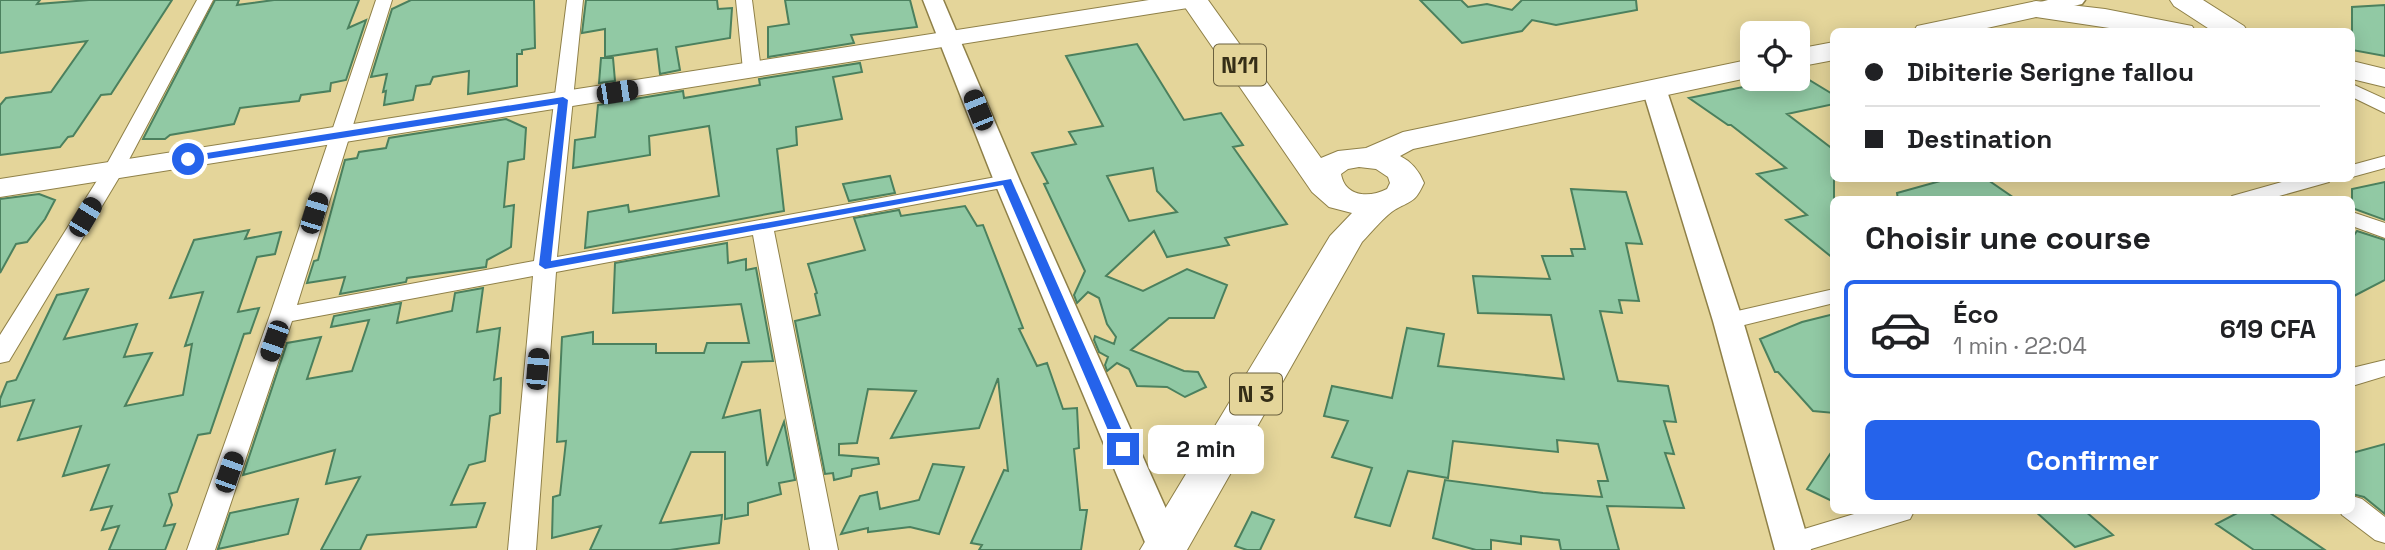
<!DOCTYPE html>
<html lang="fr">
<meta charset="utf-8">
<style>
body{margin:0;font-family:"Space Grotesk",sans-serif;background:#f6f6f6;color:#202124;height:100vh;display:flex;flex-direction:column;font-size:26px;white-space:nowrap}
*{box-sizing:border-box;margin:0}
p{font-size:23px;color:#757577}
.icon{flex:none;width:38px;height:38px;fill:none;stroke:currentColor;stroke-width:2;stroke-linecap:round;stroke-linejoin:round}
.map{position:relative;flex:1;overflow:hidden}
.details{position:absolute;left:1830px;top:196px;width:525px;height:318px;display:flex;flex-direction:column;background:#fff;border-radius:10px;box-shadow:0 4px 18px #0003}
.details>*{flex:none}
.hud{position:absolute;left:1830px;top:28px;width:525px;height:154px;border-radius:10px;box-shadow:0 4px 18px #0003;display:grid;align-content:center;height:154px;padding:0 35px;background:#fff}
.tools{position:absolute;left:1740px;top:21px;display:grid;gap:14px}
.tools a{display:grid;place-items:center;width:70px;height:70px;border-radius:10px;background:#fff;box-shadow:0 4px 18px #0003;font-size:35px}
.end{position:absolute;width:32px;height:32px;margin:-16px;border:9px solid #2563eb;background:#fff;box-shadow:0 0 0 4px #fff}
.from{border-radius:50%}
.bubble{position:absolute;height:49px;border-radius:10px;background:#fff;box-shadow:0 4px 18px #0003;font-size:23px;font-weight:800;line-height:49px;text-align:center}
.car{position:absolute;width:21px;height:42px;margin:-21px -10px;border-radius:9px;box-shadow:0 0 5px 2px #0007;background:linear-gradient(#222 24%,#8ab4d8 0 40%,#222 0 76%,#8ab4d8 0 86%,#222 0)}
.hud b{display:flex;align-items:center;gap:24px;height:66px;font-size:26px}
.hud b+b{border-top:2px solid #e0e0e0}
.hud i{width:18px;height:18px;background:#202124}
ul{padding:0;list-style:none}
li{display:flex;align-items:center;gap:21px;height:98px;margin:0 14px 10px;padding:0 21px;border:4px solid transparent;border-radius:10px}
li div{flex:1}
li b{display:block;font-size:26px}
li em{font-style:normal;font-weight:800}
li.on{border-color:#2563eb}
li>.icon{width:63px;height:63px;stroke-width:1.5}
h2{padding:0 35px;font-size:32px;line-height:84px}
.primary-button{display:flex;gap:14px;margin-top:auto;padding:14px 35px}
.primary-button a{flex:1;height:80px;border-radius:10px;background:#2563eb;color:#fff;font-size:28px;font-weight:800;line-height:80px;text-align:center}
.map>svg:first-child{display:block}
.building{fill:#91c9a4;stroke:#4b805e;stroke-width:2;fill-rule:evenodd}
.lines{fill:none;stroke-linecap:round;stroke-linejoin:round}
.minor-casing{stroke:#8f8048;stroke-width:2}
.tertiary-casing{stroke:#8f8048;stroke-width:3}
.secondary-casing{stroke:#8f8048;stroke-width:2}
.primary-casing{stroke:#8f8048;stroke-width:2}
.minor{fill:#fff;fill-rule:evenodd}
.tertiary{fill:#fff;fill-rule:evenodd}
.secondary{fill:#fff;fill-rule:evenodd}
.primary{fill:#fff;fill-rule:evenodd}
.route{fill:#2563eb}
.labels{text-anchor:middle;stroke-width:5;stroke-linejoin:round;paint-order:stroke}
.shield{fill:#e4d59a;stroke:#6a603e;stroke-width:2}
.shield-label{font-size:24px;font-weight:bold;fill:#352e17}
</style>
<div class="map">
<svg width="2385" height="550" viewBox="0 0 2385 550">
<rect width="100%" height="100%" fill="#e4d59a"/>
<path class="building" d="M0 0H40L37 4 89 0H172L111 94 101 95 73 136 68 137 60 147 0 155V105L6 98 51 92 87 41 0 53Z
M215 0H239L237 5 274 0H359L348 28 366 20 346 80 331 83 330 91 301 95 299 101 240 108 234 124 170 135 165 139H143Z
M411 0H534L535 48 522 50V54H517V86L468 94 469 71 433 77 430 84 416 86 413 100 384 105 386 91 383 92 387 74 371 77 392 9Z
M586 0H717L718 9 732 8 730 38 676 47 680 70 660 74 657 49 605 57V29L582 33Z
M785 0H910L917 27 851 35 854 43 768 57V27L789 24Z
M1420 0H1461L1468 7 1487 4 1512 10 1522 0H1636L1637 10 1556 25 1532 20 1522 31 1462 43Z
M2385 5V56L2352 50V7Z
M1137 44 1184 120 1221 113 1243 145 1233 147 1287 224 1225 238 1229 245 1167 257 1154 231 1106 276 1143 291 1187 269 1227 285 1214 318H1169L1131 350 1184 371 1198 372 1206 387 1185 397 1167 387 1137 386 1129 369 1117 363 1107 371 1105 365 1108 357 1099 352 1094 340 1095 336 1114 344 1116 337 1107 324 1099 298 1088 292 1077 303 1074 295 1085 271 1044 184 1048 183 1032 153 1076 144 1069 132 1103 126 1066 56ZM1153 168 1157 191 1177 212 1129 221 1107 176Z
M601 58H613L615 81 599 83Z
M860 63 862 72 833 77 842 119 796 127 797 145 777 149 784 211 585 248 588 212 628 205 629 212 719 196 709 126 649 136 650 155 573 168 575 140 595 137 598 105 683 91 684 98 760 85 759 79Z
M1797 75H1801L1834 95V104L1787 114 1834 150V259L1786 220 1807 215 1757 174 1786 168 1731 125H1728L1689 98 1782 79H1797Z
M506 119 526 128 524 159 508 162 504 207 514 205 511 247 487 260 486 267 407 278 406 282 340 294 345 277 307 283 314 261 318 260 345 160 357 158 359 152 386 148 389 138Z
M890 176 895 193 849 201 843 184Z
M1951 178H1985L2017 200H1898L1897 193Z
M2385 182V220L2352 208V189Z
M1571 189 1626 192 1642 244 1626 243 1639 301 1619 300 1622 313 1600 311 1618 381 1668 386 1676 422 1664 421 1674 454 1665 453 1684 508 1607 506 1619 550H1561L1559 540 1521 536V544L1491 540V550H1476L1433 538 1445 480 1543 493 1602 497 1598 481H1608L1598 444 1557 440 1558 452 1453 441 1448 478 1408 471 1390 526 1355 517 1372 468 1332 457 1348 421 1324 416 1332 386 1392 398 1407 328 1444 334 1438 366 1564 379 1551 315 1478 313 1473 276 1550 279 1542 256H1573L1571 249H1585Z
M39 194 55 200 45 219 27 242 16 244 0 273V199Z
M965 206 977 226 983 225 1023 328 1019 329 1037 366 1047 363 1063 409 1077 408 1079 448 1074 449 1080 510H1087L1081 550H979L982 545 971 543 1004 470 1008 471 998 378 979 428 891 438 916 391 868 389 857 443 839 444V455L878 458 879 464 852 469 851 476 834 480 833 473 825 474 795 321 820 315 815 294 817 293 808 264 865 250 854 218 899 210 901 216Z
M249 230 245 239 281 232 275 254 257 257 238 312 259 308 250 333 244 334 210 433 198 435 177 492 169 494 172 505 164 526 175 524 165 550H109L119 526 102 530 112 506 91 510 109 465 63 476 81 426 18 440 34 400 0 407V399L7 382 16 380 57 295 88 289 64 339 137 324 124 357 152 353 125 406 183 395 192 344 185 346 203 292 170 298 194 240Z
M2357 231 2385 240V280L2352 297V238Z
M727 243 728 263 746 259V270L756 268 773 361 742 362 723 418 760 410 767 466 784 422 795 480 779 483 781 494 748 503V515L725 519V452H691L660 523 722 515 719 543 670 550H590L601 526 552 538 553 497 560 495 566 441 557 442 562 337 593 332V344H656V353H704L707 343H749L741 304 613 313 615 263Z
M483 288 477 332 500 328 494 380 501 378 500 413 490 416 485 461 469 465 451 505 485 503 476 527 367 535 360 550H321L360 477 326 484 335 450 243 475 287 343 321 337 307 379 352 371 369 320 331 327 334 316 401 303 397 323 452 311 455 293Z
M1834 314V413L1813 411 1778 372H1775L1760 339 1802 322Z
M2385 444V514L2364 497 2352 494V453Z
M1834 448V502L1807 489Z
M933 464 964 467 939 534 910 527 868 532V528L841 534 860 496 877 492 880 509 919 500Z
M298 499 288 534 218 549 230 513Z
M2035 511H2085L2113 535 2075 547Z
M2241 511H2267L2325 550H2254L2216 524Z
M1252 512 1274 520 1260 550H1247L1235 546Z"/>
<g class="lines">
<defs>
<path id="minor" d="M197 0H213L123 171 9 361 0 363V335L103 171Z
M376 0H392L297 305 534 261 567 0H583L557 257 1007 175 1014 177 1017 181 1014 185 1007 187 774 231 838 550H810L753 235 556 272 536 550H508L533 276 292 321 215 550H187L270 315Z
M736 0H752L761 70 758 74 752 76 743 70Z
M2352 84 2385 99V113L2352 97Z
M2385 156V168L2352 177V165Z
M2296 178H2332L2329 182 2265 200H2229L2232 196Z
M2352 212 2385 223V238L2352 226Z
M1834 289V303L1728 329 1720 327 1716 321 1720 315Z
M2385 360V376L2352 386V368Z
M2352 496 2362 499 2385 517V543L2375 540 2342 515 2340 511H2352Z
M1864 511H1914L1910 519 1808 550H1780L1777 544 1781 536Z"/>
<path id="tertiary" d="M923 0H943L1020 181 1183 547 1181 550H1149L1147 547 994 181Z
M2048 0H2085L2082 4 2036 15 2029 13 2026 9 2029 5Z
M1654 81 1662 83 1666 88 1743 321 1811 550H1775L1713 321 1642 88 1646 83Z"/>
<path id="secondary" d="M1149 0H1206L1202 5 1194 7 0 197V179Z"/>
<path id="primary" d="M1180 0H1208L1321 158 1338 151 1366 148 1403 132 1752 59V77L1413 149 1400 156C1412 162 1419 171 1424 183 1415 202 1413 200 1396 209 1384 216 1372 232 1362 242L1187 550H1140L1330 236 1352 213 1329 207 1312 192ZM1359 167 1376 169 1388 177 1390 183 1387 189C1369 198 1345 197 1341 174L1348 169Z
M2170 0H2203L2244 26 2248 32H2214L2174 6Z
M2036 1 2105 9 2192 26 2196 32H2136L2036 17 1969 32H1913L1917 26Z
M1834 42V60L1797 67V49Z
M2352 61 2385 69V87L2352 79Z"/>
</defs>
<use href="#minor" class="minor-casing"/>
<use href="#tertiary" class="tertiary-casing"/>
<use href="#secondary" class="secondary-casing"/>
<use href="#primary" class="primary-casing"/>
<use href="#minor" class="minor"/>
<use href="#tertiary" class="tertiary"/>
<use href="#secondary" class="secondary"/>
<use href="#primary" class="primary"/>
</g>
<path class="route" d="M563 97 568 100 551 261 1011 179 1130 449 1128 453H1118L1116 449 1003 185 545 269 539 265 558 104 188 162 183 159 188 156Z"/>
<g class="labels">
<g class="shield">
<rect x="1214" y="44.5" width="52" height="41" rx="5"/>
<rect x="1230" y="373.5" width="52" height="41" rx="5"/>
</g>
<g class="shield-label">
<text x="1240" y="73">N11</text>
<text x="1256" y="402">N 3</text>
</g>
</g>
</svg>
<div class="tools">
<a><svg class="icon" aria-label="locate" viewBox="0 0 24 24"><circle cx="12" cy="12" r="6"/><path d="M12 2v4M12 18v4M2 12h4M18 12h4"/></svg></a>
</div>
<i class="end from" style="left:188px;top:159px"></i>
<i class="end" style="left:1123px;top:449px"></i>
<div class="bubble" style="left:1148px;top:425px;width:116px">2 min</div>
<i class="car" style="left:617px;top:92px;rotate:81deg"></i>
<i class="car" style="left:978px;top:110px;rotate:338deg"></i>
<i class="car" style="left:314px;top:213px;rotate:17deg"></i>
<i class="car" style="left:85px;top:217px;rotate:31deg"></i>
<i class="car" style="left:274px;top:341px;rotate:199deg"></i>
<i class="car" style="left:537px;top:369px;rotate:5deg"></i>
<i class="car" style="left:229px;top:472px;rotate:19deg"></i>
<div class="hud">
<b><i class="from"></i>Dibiterie Serigne fallou</b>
<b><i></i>Destination</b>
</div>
<section class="details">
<h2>Choisir une course</h2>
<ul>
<li class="on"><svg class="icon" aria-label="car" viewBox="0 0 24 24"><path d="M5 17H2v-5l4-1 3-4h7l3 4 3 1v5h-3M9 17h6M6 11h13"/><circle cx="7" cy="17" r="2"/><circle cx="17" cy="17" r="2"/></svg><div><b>Éco</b><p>1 min · 22:04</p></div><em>619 CFA</em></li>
</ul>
<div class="primary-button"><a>Confirmer</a></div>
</section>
</div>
